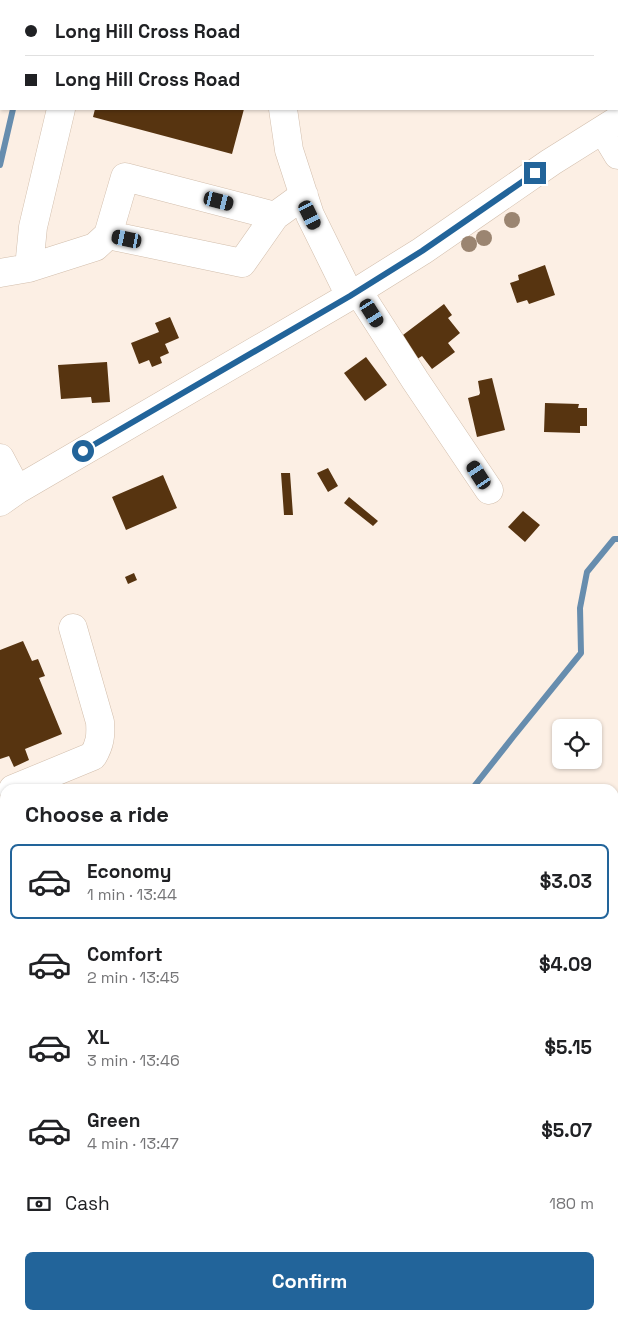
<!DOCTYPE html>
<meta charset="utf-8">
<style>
body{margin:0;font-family:"Space Grotesk",sans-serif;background:#f6f6f6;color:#202124;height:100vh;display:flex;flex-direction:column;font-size:19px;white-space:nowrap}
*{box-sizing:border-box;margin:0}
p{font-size:16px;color:#757577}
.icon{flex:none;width:28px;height:28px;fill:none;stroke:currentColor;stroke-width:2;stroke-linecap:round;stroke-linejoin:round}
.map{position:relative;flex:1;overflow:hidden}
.panel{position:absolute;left:0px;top:784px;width:619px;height:536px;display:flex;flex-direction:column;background:#fff;border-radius:15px 15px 0 0;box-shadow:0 1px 4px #0004}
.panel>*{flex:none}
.banner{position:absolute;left:0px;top:0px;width:619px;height:110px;box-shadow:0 1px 4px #0004;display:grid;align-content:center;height:110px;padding:0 25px;background:#fff}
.controls{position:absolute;left:552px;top:719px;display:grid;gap:10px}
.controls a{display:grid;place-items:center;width:50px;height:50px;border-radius:8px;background:#fff;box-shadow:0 1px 4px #0004;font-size:25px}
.end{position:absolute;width:22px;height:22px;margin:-11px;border:6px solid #22649a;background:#fff;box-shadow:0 0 0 2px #fff}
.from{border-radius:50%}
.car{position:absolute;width:15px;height:30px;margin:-15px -8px;border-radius:6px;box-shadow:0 0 4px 1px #0007;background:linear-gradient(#222 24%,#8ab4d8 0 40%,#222 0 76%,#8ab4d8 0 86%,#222 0)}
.banner b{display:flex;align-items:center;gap:18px;height:48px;font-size:19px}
.banner b+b{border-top:1px solid #e0e0e0}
.banner i{width:12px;height:12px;background:#202124}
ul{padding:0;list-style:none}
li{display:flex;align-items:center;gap:15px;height:75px;margin:0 10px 8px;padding:0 15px;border:2px solid transparent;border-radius:8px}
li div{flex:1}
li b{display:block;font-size:19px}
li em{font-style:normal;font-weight:700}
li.active{border-color:#22649a}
li>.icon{width:45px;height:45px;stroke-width:1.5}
h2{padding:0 25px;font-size:22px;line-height:60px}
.pay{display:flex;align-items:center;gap:12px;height:55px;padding:0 25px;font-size:19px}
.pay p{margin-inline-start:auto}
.cta{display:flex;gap:10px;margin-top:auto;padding:10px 25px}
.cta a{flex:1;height:58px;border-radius:8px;background:#22649a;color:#fff;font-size:20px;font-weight:700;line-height:58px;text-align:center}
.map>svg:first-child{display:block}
.green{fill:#e9b485}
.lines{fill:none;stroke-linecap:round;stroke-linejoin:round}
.stream{stroke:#678dae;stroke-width:6}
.building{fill:#573410}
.minor-casing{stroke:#d2beac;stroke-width:29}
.minor{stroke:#fff;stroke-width:28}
.tree{fill:#9b8571}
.route{stroke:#22649a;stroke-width:6}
</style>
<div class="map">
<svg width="618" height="1319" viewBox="0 0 618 1319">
<rect width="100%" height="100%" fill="#fcefe4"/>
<path class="green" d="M5 1246V1315H117L116 1319H0V1247Z"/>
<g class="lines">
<path class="stream" d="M44 1V0
M0 165 13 109
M472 789 513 737 581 653 580 608 587 572 614 539H618
M85 1319 87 1315"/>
</g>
<path class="building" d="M95 109H244L232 154 93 117Z
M545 265 555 295 529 304 527 300 517 303 510 283 519 280 518 275Z
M444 304 452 315 448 318 460 333 448 343 455 352 432 369 422 356 411 363 395 341Z
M170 317 179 338 165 344 169 353 160 357 162 363 152 367 149 360 139 364 131 343 159 332 155 323Z
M366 357 387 385 365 401 344 373Z
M107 362 110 402 92 403 91 397 61 399 58 365Z
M492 378 505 430 477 437 468 398 479 395 480 393 478 381Z
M545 403 579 404 578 408H587V426H580V433L544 432Z
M328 468 338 486 328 492 317 473Z
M281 473H290L293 515H284Z
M163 475 177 508 126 530 112 497Z
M349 497 378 521 373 526 344 503Z
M523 511 540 525 525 542 508 527Z
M134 573 137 580 128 584 125 577Z
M23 641 32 661 38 659 45 676 39 678 62 734 25 749 29 760 14 767 9 756 0 759V650Z
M5 847V1090L0 1091V849Z"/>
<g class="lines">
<defs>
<path id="minor" d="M269 0V1
M88 1V0
M0 18 1 13
M283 109 289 150 310 215 350 296
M603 130 618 155
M108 235 125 177 275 216
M29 268 33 227 61 109
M0 273 29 268 95 247 108 235 242 263 275 216 304 195
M358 291 415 380 489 490
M0 458 17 490
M0 502 17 490 350 296 422 251 551 162 618 120
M13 789 93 756C100 744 101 736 100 722L73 628
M0 828 5 826
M0 1132 5 1131
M0 1196 5 1195"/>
</defs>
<use href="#minor" class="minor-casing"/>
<use href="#minor" class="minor"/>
</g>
<g class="tree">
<circle cx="512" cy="220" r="8"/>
<circle cx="484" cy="238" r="8"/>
<circle cx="469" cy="244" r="8"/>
</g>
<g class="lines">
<path class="route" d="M83 451 350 296 422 251 535 173"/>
</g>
</svg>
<div class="controls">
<a><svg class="icon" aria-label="locate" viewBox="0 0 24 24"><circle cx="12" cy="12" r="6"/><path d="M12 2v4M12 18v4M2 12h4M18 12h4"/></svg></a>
</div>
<i class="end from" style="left:83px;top:451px"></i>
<i class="end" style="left:535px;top:173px"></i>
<i class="car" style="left:219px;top:201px;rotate:104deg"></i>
<i class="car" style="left:310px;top:215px;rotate:154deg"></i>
<i class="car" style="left:127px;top:239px;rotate:282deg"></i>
<i class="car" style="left:372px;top:313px;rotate:148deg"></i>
<i class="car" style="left:479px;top:475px;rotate:327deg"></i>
<div class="banner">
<b><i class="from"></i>Long Hill Cross Road</b>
<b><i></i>Long Hill Cross Road</b>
</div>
<section class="panel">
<h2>Choose a ride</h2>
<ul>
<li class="active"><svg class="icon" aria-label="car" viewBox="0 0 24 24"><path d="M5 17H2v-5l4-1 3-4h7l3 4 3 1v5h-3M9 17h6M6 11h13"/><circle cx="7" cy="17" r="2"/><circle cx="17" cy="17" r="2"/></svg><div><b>Economy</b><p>1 min · 13:44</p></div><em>$3.03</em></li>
<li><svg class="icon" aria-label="car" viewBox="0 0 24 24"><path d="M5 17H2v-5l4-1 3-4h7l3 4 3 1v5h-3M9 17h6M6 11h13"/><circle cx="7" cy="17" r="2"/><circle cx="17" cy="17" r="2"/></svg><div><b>Comfort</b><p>2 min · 13:45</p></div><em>$4.09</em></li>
<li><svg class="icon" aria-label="car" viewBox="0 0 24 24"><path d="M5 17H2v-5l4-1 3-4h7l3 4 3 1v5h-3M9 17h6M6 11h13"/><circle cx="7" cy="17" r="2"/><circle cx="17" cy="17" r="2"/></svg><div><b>XL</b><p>3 min · 13:46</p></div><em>$5.15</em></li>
<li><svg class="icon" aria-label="car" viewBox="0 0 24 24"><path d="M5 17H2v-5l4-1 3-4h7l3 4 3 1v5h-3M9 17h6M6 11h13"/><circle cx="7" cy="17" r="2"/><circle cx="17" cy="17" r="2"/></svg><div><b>Green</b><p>4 min · 13:47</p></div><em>$5.07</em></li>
</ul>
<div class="pay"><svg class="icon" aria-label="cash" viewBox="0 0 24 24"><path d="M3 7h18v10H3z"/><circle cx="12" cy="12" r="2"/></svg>Cash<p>180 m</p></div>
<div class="cta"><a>Confirm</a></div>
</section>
</div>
